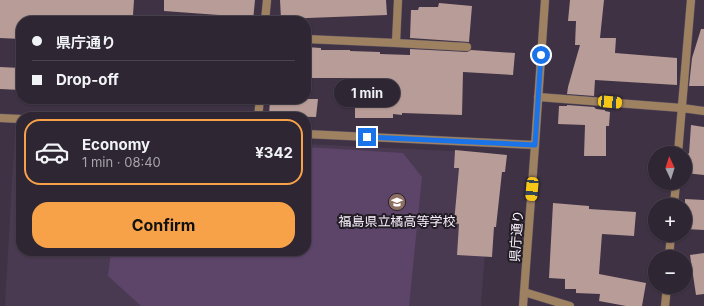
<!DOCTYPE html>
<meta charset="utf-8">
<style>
body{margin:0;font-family:Inter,"Noto Sans JP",sans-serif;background:#362e3b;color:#f1f3f6;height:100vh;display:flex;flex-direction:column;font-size:15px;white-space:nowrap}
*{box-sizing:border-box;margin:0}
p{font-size:13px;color:#a7a5ac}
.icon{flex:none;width:22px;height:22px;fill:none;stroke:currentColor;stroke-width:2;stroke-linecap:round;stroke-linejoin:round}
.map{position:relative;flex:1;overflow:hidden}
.details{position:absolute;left:16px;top:112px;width:295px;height:144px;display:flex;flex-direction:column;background:#2e2633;border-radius:16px;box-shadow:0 1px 3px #0004,0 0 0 1px #49434e}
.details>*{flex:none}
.top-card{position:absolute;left:16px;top:16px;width:295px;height:88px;border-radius:16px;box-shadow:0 1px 3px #0004,0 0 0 1px #49434e;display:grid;align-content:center;height:88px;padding:0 16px;background:#2e2633}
.needle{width:26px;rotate:356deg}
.fabs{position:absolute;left:648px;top:146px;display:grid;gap:8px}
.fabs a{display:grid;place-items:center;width:44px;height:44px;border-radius:50%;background:#2e2633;box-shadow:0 1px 3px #0004,0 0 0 1px #49434e;font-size:20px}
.end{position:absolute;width:18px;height:18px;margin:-9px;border:5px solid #1a73e8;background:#fff;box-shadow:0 0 0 2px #fff}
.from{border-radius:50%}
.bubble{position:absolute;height:28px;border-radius:14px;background:#2e2633;box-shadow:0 1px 3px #0004,0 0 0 1px #49434e;font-size:13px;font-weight:700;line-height:28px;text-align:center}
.car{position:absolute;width:12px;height:24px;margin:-12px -6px;border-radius:5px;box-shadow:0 0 3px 1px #0007;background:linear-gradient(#f5c518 24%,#345 0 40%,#f5c518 0 76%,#345 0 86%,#f5c518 0)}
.top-card b{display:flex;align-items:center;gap:14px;height:38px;font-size:15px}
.top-card b+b{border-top:1px solid #49434e}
.top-card i{width:10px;height:10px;background:#f1f3f6}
ul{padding:7px 0 0;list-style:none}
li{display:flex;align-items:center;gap:12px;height:66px;margin:0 8px 6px;padding:0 8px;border:2px solid #49434e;border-radius:16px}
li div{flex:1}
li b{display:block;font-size:15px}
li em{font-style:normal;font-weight:700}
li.selected{border-color:#f7a149}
li>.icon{width:36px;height:36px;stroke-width:1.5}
.action{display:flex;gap:8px;margin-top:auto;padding:8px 16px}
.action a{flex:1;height:46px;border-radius:16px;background:#f7a149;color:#111;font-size:16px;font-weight:700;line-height:46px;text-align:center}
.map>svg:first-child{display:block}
.built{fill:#493a51}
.green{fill:#5d4469}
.building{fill:#b89c97}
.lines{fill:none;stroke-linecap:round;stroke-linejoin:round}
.minor-casing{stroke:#5c5162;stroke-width:9}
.tertiary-casing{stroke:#5c5162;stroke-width:9}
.minor{stroke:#9e8160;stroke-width:8}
.tertiary{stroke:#9e8160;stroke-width:8}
.route{stroke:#1a73e8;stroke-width:5}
.labels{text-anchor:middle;stroke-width:4;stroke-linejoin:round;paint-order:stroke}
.poi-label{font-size:13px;fill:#f9f2fd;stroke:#221c25}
.street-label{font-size:13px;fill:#f9f2fd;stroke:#221c25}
</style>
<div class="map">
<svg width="704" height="306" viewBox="0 0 704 306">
<rect width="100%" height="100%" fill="#3e3244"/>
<path class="built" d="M15 130H21V251H306V144L492 153 481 306H5Z"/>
<path class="green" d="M306 147 403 153 422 177 409 306H141L108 276 111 251H306Z"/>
<path class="building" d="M0 0H134L133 15H129V20L104 18V21H21V39L0 38Z
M164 0H255L253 21H219V15L164 11Z
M280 0H386L387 15 281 19Z
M570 0H604L600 38H616L615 53 677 58V85L595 80 594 96 567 94 568 87 580 45H575L576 21H568Z
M439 3 472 6 469 42 410 38 411 10H418L419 7H438Z
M701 29H704V86H689L692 58Z
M306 47 321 48V50H350V51L380 52V54L410 55V49L467 52 471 50 515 53 513 75 463 72 462 115 402 113V115L393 114V118H355V78H306Z
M0 67 21 68V90L0 89Z
M270 99H318L316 117 269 116Z
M567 105 594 107 596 109 605 110V111L610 112 609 126H606V156H584L585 125 558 124 559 106H567Z
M691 125 704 127V175L685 173 688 153 689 154Z
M455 150 507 155 505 172H502L496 227H494L492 257 457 255 459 224 454 223 459 168H454Z
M685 199 704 200V230L685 229Z
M553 203 589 206V209L636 212 634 236 602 234 599 274 646 283 642 306H626L599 301 600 294 576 293V289H565V279L549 278Z
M704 253V294L696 295 690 255Z"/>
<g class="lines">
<defs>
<path id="minor" d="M265 21 267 0
M306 39 396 43 398 0
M396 43 467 47
M538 97 682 108 704 111
M258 117 260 99
M0 118 21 119
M306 134 535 145
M678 153 691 0
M674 205 676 183
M669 257 671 235
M524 292 570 306
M665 306 667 287"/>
<path id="tertiary" d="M523 306 535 145 545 0"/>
</defs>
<use href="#minor" class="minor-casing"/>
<use href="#tertiary" class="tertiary-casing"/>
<use href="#minor" class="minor"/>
<use href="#tertiary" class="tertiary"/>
</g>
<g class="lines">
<path class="route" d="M367 137 535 145 541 55"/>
</g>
<defs>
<symbol id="school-disc" viewBox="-11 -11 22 22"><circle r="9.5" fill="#8d6e63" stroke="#221c25"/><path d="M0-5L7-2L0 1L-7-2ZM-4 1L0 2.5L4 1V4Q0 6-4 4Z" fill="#fff"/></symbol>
</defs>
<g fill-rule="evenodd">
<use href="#school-disc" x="387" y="192" width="20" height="20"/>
</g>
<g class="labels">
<g class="poi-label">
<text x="397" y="226">福島県立橘高等学校</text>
</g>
<g class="street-label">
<text transform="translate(516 236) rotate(-86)" y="5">県庁通り</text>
</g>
</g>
</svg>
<div class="fabs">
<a><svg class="needle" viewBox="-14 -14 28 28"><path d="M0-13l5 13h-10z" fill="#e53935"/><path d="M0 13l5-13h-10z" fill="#a7a5ac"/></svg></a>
<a>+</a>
<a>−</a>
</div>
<i class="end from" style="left:541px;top:55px"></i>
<i class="end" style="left:367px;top:137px"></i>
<div class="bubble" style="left:334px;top:79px;width:66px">1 min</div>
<i class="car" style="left:610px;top:102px;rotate:95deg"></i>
<i class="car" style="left:532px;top:189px;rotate:185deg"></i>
<div class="top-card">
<b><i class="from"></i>県庁通り</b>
<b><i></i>Drop-off</b>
</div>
<section class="details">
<ul>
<li class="selected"><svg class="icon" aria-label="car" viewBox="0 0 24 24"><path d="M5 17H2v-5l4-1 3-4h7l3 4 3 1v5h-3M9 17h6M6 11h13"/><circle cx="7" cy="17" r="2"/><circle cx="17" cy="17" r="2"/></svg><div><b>Economy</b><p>1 min · 08:40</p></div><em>¥342</em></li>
</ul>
<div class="action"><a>Confirm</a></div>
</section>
</div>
